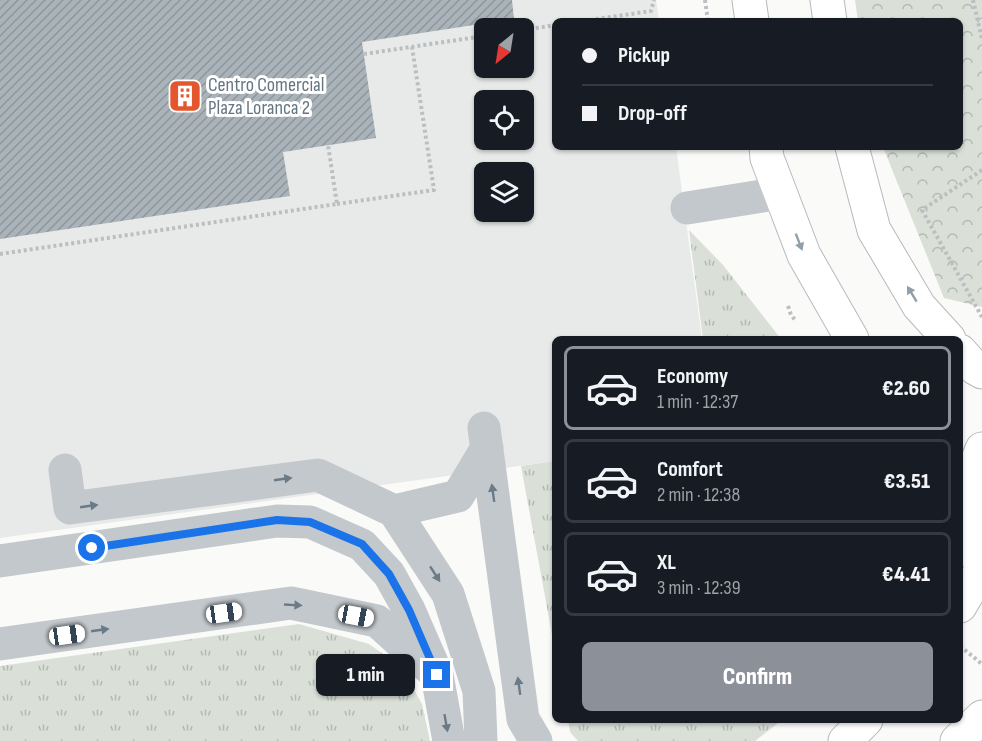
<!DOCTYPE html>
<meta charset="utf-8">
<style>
body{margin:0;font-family:"Sofia Sans Condensed",sans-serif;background:#20242c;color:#f1f3f6;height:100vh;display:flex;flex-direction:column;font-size:22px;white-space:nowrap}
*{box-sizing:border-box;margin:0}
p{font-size:20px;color:#9ea1a6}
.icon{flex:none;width:33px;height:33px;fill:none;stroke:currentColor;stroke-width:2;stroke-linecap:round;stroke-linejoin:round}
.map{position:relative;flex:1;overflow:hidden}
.details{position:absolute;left:552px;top:336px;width:411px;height:387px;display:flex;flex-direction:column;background:#171b24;border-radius:9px;box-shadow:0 2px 4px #0004}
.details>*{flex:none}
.top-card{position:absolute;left:552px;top:18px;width:411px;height:132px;border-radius:9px;box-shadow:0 2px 4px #0004;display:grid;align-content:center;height:132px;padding:0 30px;background:#171b24}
.needle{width:39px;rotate:210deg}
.fabs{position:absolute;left:474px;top:18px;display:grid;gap:12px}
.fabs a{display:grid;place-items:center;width:60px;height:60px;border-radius:9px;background:#171b24;box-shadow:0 2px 4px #0004;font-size:30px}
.end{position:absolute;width:27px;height:27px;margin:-14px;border:8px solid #1a73e8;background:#fff;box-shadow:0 0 0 3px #fff}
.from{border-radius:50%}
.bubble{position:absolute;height:42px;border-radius:9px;background:#171b24;box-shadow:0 2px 4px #0004;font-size:20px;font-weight:800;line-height:42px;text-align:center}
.car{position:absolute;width:18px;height:36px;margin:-18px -9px;border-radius:8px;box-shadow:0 0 4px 2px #0007;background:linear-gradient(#fff 24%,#345 0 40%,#fff 0 76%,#345 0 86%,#fff 0)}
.top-card b{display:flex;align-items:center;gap:21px;height:57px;font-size:22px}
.top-card b+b{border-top:2px solid #363941}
.top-card i{width:15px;height:15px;background:#f1f3f6}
ul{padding:10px 0 0;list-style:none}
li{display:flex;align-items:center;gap:18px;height:84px;margin:0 12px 9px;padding:0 18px;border:3px solid #363941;border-radius:9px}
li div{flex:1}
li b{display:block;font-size:22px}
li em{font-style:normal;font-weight:800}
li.active{border-color:#8c9099}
li>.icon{width:54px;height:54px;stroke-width:1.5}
.button{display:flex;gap:12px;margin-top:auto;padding:12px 30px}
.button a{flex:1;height:69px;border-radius:9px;background:#8c9099;color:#fff;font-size:24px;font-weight:800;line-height:69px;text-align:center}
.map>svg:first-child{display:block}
.built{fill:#e8e9e9;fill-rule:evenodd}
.grass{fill:url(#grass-tufts)}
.forest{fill:url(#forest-crowns)}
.building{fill:url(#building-hatch)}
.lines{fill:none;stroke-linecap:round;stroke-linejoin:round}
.major-casing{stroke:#b5babe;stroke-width:35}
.highway-casing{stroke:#b4b9bd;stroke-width:35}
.path{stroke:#bbbfc2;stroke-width:4;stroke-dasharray:3 3;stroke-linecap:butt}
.minor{stroke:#c3c8cc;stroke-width:33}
.major{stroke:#fff;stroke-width:33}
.highway{stroke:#fff;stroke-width:33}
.oneway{fill:#939fa8}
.oneway2{fill:#6a7a87}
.route{stroke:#1a73e8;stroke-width:8}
.labels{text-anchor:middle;stroke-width:6;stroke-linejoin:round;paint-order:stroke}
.poi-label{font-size:20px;fill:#657683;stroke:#fff;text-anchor:start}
</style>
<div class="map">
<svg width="982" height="741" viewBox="0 0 982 741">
<defs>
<pattern id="grass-tufts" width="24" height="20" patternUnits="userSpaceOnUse" patternTransform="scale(1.5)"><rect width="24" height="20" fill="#dadfd7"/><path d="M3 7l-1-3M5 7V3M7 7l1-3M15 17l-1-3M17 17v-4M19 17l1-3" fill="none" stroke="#b4b9b4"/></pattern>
<pattern id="forest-crowns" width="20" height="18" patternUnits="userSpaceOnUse" patternTransform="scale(1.5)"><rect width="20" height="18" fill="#dadfd7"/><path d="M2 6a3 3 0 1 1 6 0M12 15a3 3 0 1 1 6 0" fill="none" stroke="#b4b9b4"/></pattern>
<pattern id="building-hatch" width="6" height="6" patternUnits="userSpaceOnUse" patternTransform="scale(1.5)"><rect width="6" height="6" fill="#aab3b9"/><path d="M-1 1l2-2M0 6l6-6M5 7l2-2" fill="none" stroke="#8e969c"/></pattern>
</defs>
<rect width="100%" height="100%" fill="#fafaf8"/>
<path class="built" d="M0 0H656L659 21H555V147H676L702 339H555V461L0 538ZM484 28H524V68H484ZM484 100H524V140H484ZM484 172H524V212H484Z"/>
<path class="grass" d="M689 230 723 265 781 339H703Z
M555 461V651L521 466Z
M299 624 369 644 401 667 422 704 430 741H0V666Z
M568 720H782L755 741H578L570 732Z"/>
<path class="forest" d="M855 0H982V307L944 298 883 147H960V21H858Z"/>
<path class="building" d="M0 0H512L514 19 362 42 376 138 283 152 290 196 0 239Z"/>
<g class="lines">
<defs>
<path id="major" d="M749 0 752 21
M827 0 830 21
M766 147 767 158 804 255 852 339
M852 147 874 230 919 306 949 339
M960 351 975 368 982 372
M982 449 971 477 967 514 971 540 982 569"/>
<path id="highway" d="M960 606 982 569
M845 741 866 720
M957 741 982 717"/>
</defs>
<use href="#major" class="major-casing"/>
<use href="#highway" class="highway-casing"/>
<path class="path" d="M705 0 708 21
M973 0 982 39
M584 21 651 11 654 0
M524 30 555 25
M364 54 484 36
M982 170 922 210 982 317
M337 204 434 190 412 47
M0 254 337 204 328 145
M788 306 791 315 796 321
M960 646 982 664"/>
<path class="minor" d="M687 208 781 193
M484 428 523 719 536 741
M65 470 70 508 318 475 394 511 448 594 479 691 481 741
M394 511 458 496 487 448
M0 561 277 521 310 522 362 545 389 574 409 610 433 665
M0 644 291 603 377 621 437 675 449 741"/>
<use href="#major" class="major"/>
<use href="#highway" class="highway"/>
</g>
<defs><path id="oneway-solid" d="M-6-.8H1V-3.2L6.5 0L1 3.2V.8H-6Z" transform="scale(1.5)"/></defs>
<g class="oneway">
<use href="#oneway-solid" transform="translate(799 242) rotate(69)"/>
<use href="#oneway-solid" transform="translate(912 294) rotate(-121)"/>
</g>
<g class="oneway2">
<use href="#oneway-solid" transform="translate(283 479) rotate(-8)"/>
<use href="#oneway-solid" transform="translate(493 493) rotate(-98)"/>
<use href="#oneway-solid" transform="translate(89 506) rotate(-8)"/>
<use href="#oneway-solid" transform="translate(435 574) rotate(57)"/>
<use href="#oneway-solid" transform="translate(293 605) rotate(3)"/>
<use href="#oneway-solid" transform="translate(100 630) rotate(-8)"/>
<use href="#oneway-solid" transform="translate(519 686) rotate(-98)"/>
<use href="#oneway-solid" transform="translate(446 723) rotate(80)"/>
</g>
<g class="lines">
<path class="route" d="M92 548 277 520 310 522 362 544 389 574 409 610 437 675"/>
</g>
<defs>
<symbol id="building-square" viewBox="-11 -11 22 22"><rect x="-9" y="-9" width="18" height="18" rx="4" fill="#e4572e" stroke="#fff"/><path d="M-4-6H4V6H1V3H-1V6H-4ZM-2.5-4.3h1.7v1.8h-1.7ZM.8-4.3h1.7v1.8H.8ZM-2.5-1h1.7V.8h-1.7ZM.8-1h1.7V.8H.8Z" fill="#fff"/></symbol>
</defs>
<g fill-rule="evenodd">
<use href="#building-square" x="166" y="77" width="38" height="38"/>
</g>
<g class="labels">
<g class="poi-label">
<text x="208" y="91">Centro Comercial<tspan x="208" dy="23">Plaza Loranca 2</tspan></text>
</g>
</g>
</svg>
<div class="fabs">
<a><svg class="needle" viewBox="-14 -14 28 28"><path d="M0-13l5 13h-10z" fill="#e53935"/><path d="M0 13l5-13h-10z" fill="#9ea1a6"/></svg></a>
<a><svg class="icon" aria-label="locate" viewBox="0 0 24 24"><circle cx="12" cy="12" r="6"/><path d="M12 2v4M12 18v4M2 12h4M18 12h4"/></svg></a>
<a><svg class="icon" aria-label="layers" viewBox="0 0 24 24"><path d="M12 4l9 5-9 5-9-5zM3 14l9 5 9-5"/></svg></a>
</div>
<i class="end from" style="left:92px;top:548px"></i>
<i class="end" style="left:437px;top:675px"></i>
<div class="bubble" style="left:316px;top:654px;width:99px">1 min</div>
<i class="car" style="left:224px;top:613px;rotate:82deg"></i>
<i class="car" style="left:356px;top:616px;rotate:101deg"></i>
<i class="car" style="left:67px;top:635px;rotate:82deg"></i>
<div class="top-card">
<b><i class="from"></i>Pickup</b>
<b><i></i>Drop-off</b>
</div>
<section class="details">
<ul>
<li class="active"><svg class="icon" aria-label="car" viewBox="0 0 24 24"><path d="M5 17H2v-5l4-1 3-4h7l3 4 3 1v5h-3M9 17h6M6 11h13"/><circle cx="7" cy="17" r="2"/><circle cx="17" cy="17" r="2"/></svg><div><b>Economy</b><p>1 min · 12:37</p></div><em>€2.60</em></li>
<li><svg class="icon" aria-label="car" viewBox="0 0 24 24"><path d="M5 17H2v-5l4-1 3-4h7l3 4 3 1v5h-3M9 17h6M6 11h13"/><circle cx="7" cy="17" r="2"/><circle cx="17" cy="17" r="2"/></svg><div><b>Comfort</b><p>2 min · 12:38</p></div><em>€3.51</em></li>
<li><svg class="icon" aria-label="car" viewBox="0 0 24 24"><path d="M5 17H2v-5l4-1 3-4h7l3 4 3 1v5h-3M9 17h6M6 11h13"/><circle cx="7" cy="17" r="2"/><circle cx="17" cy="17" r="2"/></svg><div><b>XL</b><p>3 min · 12:39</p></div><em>€4.41</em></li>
</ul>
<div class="button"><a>Confirm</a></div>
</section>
</div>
